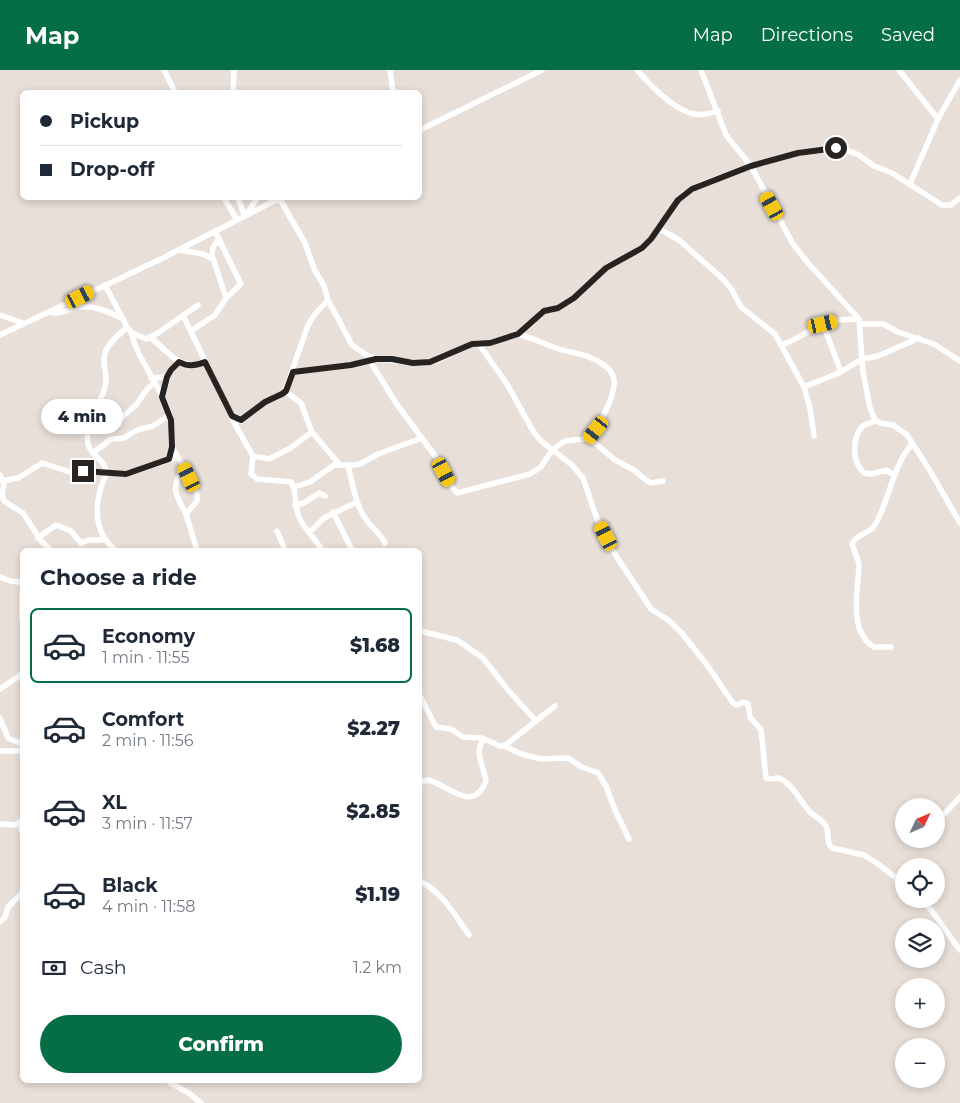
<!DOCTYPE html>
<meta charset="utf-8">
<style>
body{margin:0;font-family:Montserrat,sans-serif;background:#f2f2f3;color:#1f2937;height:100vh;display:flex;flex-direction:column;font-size:19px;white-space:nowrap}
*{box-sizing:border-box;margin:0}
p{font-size:16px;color:#747a83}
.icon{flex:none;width:28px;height:28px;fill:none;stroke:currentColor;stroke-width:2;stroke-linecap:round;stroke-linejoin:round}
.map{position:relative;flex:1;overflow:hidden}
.drawer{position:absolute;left:20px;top:478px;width:402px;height:535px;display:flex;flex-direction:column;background:#fff;border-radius:8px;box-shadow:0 2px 8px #0003}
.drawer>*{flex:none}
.hud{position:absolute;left:20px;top:20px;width:402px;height:110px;border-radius:8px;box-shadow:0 2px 8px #0003;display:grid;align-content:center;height:110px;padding:0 20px;background:#fff}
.needle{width:32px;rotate:46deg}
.controls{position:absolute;left:895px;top:728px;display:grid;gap:10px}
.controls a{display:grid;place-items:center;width:50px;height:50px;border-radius:50%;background:#fff;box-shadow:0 2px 8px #0003;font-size:25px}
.end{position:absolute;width:22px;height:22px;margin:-11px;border:6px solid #262321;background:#fff;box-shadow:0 0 0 2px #fff}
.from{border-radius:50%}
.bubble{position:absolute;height:35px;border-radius:18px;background:#fff;box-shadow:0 2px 8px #0003;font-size:16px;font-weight:800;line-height:35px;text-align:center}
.car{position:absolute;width:15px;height:30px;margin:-15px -8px;border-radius:6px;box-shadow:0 0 4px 1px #0007;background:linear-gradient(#f5c518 24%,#345 0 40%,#f5c518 0 76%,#345 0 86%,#f5c518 0)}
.hud b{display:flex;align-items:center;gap:18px;height:48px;font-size:19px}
.hud b+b{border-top:1px solid #e0e1e3}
.hud i{width:12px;height:12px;background:#1f2937}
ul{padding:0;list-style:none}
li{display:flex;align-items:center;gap:15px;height:75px;margin:0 10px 8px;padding:0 10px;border:2px solid transparent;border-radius:8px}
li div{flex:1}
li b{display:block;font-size:19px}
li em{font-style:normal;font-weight:800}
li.current{border-color:#066e44}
li>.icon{width:45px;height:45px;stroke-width:1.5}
h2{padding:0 20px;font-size:22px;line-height:60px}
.pay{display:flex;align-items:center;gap:12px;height:55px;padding:0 20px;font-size:19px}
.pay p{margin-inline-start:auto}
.button{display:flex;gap:10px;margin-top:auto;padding:10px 20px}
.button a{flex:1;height:58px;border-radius:30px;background:#066e44;color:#fff;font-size:20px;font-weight:800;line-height:58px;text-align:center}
header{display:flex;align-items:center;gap:30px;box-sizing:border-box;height:70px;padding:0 25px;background:#066e44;color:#fff}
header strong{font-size:24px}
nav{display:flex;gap:28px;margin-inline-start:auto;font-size:18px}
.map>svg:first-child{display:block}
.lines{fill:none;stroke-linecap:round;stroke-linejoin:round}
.minor{stroke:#fff;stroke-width:5.5}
.route{stroke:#262321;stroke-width:6}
</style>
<header>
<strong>Map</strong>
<nav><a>Map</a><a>Directions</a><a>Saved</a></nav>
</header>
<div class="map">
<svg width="960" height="1033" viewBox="0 0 960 1033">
<rect width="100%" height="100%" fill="#e9dfd9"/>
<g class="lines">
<path class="minor" d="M164 0 175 22
M390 0 393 22
M637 0C650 15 674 40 694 44 702 46 710 43 718 41
M701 0 726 65 751 96 793 174 808 193 859 249 863 302 870 338 875 350 880 353 893 355 907 365 929 399 960 453
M899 0 938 49
M233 22 234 0
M420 60 542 0
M910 114 938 49 960 10
M224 128 237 150
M238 128 245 146
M279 128 305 173 315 201 324 216 328 230 352 275 365 284 376 289 420 293 436 291 472 274 489 273 518 264 544 241 558 238 574 229 606 198 642 178 651 169 678 130 684 124 702 114 751 96 798 83 841 78 859 85 874 96 892 103 942 135H951L960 128
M247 144 257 128
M658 158 679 170 723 209 732 220 741 237 775 264 804 317 810 338 814 366
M219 169 213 177 212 185 226 228
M179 180 203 184 213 189
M105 215 127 257 131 262 146 269 158 263 198 235
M49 242C59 246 70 238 80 237 95 235 110 242 123 249
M0 245 23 253
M183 245 236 356 253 386 251 404 257 409 291 412C297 421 294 436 299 447 304 459 315 468 322 480
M823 254 841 302
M861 254H883L898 262 934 274 960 291
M191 261 215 245 226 228 241 214 215 161
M131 262C138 291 158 311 167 338 170 344 171 350 171 357 172 363 169 370 172 376 178 391 200 416 197 431L186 444 197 480
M518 264C532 268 545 274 559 279 568 282 579 283 589 287 597 290 610 297 613 306 619 321 598 358 588 369
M0 265 163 188 280 128
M151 268C169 282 180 302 205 292
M478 273 507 314 533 361 541 371 572 395 583 408 597 449 613 481 651 539 668 550 681 562 707 595 733 633 736 635 744 632 748 634 750 647 761 660 766 708 769 709 779 708C793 714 800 732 811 743 816 747 823 750 826 756 830 764 825 772 832 778L864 785 878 794 904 814
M781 275C795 271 804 263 816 257 829 250 845 249 859 249
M370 291 396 333 435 386 453 418 457 423 530 404 541 397 552 380 559 375 565 371 582 369H588L596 374 615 390 634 400 647 411 651 413 663 411
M293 302 351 295 373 290
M151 308 167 307
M804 317 841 302 862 289 878 286 919 268
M285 321 301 333 312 362 340 395
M163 327C166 312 168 302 179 292
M232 346 241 351 265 332 278 327 285 321 308 255 315 244 328 230
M876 351C871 353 865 353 861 358 852 370 852 392 864 403L871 404 887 400 894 406
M91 352 100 359 108 360 136 335 145 322 154 312
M93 383 111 369 124 368 137 360 153 356 170 345
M253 386 269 389 289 379 312 362
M348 396C353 414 355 433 365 448 371 457 380 463 385 473
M184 398C170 419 175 423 186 444
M0 405 4 414 2 424 4 431 23 443 42 472 51 480
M3 411 18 408 42 393 70 402 83 401 126 404 178 387
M294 417 310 412 334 395H354L360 394 378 384 422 368
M295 435 304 433 319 423 325 426
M333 442 352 480
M277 461 285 480
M310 462 324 448 357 432
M38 468 56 455 71 461 81 473 89 470H106
M115 480C97 465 94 443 100 421 101 415 105 409 106 403 107 390 90 386 88 374 84 356 101 333 105 317 109 305 101 293 105 283 108 273 120 264 127 257
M0 507 10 511 20 512 22 514
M22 524V548
M420 561 457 570 483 588 508 620 536 651
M891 577H874C848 561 858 522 859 496 859 489 854 482 852 474 857 463 870 464 875 455 890 429 892 397 912 374
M0 619 22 604
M420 626 436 657 451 659 463 667 482 668 500 676H504L508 673 555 636
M0 648 8 668 22 674
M504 676 521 684 541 689 568 688 582 697 598 703 606 716 615 740 629 769
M0 681H22
M420 712 429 710C449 716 473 744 486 711 484 696 473 682 484 669
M20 752 22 762
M936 753 960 727
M0 754 15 755 22 750
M420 811C443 823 455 845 469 865
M921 829C937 844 946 863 960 880
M0 852 5 847 8 837 22 823
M167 1010 172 1014 189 1023 201 1033"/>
</g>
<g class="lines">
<path class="route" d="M83 401 126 404 169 389 172 377 171 350 162 327 167 307 171 300 179 292C188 297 196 296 205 292L232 346 241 350 265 332 282 324 286 321 293 302 351 295 376 289H392L413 293 430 292 472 274 490 273 518 264 544 241 558 238 574 228 606 198 642 178 651 169 678 130 692 119 751 96 798 83 836 78"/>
</g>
</svg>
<div class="controls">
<a><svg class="needle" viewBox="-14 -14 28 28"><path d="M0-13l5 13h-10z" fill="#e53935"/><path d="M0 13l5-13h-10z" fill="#747a83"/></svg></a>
<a><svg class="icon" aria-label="locate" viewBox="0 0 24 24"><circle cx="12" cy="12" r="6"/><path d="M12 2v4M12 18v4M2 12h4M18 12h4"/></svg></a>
<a><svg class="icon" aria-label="layers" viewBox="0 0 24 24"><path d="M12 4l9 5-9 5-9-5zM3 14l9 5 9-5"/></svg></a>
<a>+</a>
<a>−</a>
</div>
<i class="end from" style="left:836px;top:78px"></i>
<i class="end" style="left:83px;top:401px"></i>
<div class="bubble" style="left:41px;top:329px;width:82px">4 min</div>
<i class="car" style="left:772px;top:136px;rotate:331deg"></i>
<i class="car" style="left:80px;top:227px;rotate:63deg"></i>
<i class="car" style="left:823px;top:254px;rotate:77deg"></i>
<i class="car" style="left:596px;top:360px;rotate:218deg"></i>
<i class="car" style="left:444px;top:402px;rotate:152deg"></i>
<i class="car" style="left:189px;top:407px;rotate:334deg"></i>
<i class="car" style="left:606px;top:466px;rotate:333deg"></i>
<div class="hud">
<b><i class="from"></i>Pickup</b>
<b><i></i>Drop-off</b>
</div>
<section class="drawer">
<h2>Choose a ride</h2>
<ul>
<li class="current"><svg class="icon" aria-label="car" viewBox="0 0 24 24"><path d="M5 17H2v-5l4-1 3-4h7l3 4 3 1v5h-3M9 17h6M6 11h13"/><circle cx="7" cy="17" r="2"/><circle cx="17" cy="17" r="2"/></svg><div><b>Economy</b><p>1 min · 11:55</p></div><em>$1.68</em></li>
<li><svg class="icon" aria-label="car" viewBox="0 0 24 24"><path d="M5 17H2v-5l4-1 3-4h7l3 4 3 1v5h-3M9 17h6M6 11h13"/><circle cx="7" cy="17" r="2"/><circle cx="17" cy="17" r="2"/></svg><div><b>Comfort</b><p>2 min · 11:56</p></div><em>$2.27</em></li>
<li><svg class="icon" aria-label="car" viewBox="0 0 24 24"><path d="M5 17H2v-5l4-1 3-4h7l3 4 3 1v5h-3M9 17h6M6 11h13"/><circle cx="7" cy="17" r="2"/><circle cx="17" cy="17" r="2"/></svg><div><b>XL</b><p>3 min · 11:57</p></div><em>$2.85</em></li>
<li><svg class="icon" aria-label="car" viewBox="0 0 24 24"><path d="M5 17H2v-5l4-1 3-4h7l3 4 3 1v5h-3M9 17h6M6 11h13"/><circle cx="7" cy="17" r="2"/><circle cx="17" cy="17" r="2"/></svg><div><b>Black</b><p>4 min · 11:58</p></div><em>$1.19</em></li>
</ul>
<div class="pay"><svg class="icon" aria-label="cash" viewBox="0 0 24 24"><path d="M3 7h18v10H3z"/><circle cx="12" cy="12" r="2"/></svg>Cash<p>1.2 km</p></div>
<div class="button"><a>Confirm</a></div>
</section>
</div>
